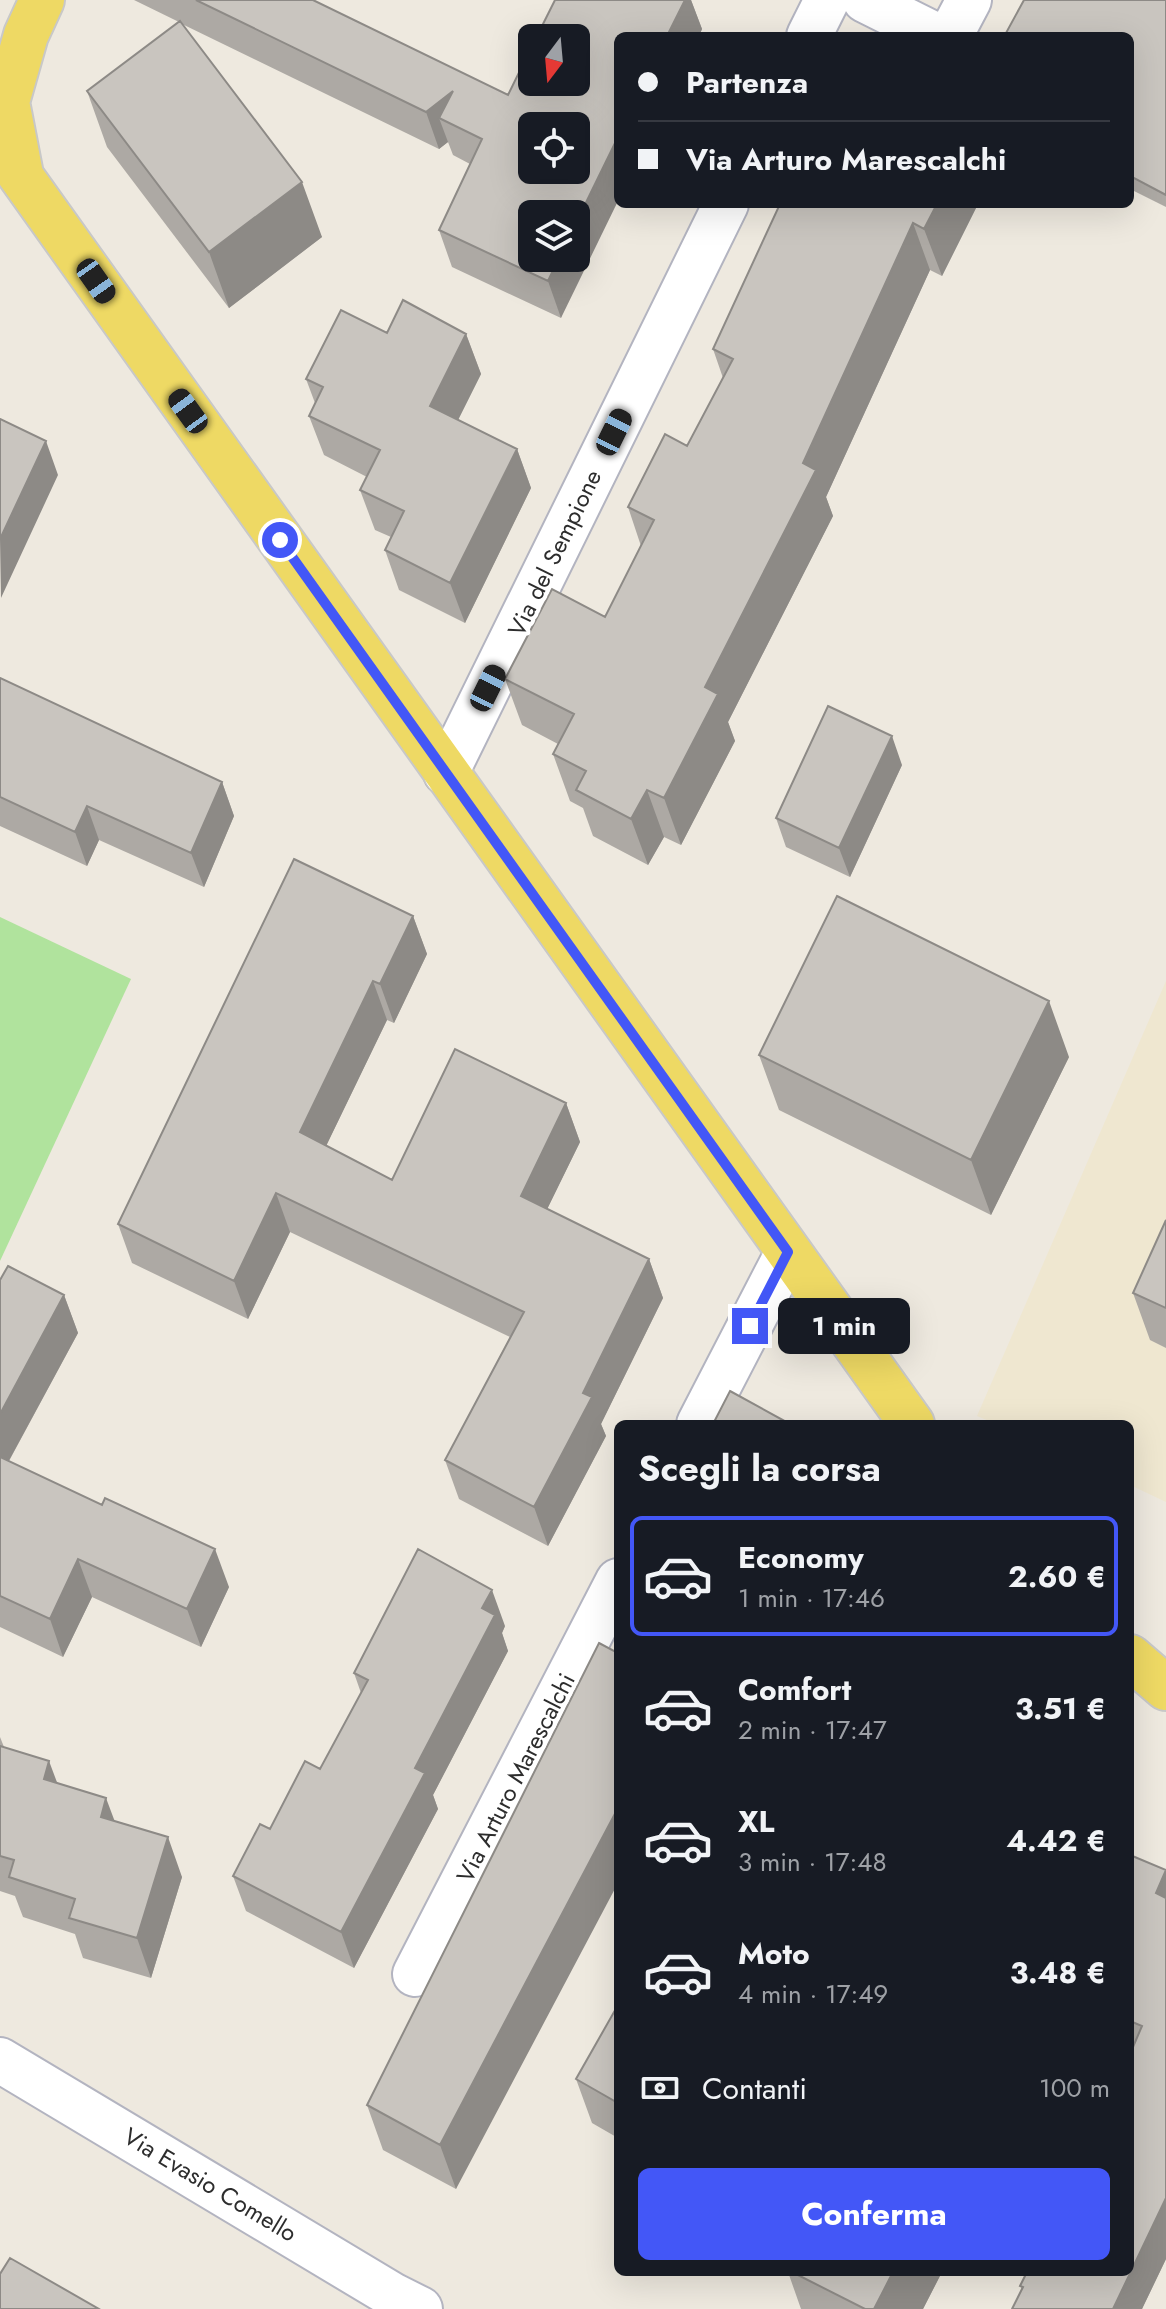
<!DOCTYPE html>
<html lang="it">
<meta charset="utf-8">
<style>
body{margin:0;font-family:Jost,sans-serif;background:#242831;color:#f1f3f6;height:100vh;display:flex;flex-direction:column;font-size:30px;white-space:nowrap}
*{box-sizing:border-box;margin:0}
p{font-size:26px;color:#9ea1a6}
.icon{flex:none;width:44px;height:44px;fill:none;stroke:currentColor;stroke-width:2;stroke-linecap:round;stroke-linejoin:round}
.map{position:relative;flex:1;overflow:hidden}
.side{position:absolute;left:614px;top:1420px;width:520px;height:856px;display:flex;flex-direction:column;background:#171b24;border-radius:12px;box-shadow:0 8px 32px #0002}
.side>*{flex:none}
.top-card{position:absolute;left:614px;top:32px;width:520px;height:176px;border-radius:12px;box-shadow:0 8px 32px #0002;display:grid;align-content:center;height:176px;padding:0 24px;background:#171b24}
.needle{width:52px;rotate:196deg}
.controls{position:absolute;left:518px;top:24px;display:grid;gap:16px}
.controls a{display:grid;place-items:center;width:72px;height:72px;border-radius:12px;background:#171b24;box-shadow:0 8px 32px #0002;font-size:40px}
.end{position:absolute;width:36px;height:36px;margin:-18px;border:10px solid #4357f7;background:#fff;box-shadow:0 0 0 4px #fff}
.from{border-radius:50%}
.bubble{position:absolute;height:56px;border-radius:12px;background:#171b24;box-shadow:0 8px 32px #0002;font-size:26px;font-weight:700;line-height:56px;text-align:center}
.car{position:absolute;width:24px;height:48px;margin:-24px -12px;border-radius:10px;box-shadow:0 0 6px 2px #0007;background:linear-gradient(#222 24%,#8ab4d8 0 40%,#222 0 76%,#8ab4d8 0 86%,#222 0)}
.top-card b{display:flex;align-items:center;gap:28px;height:76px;font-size:30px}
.top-card b+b{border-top:2px solid #363941}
.top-card i{width:20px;height:20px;background:#f1f3f6}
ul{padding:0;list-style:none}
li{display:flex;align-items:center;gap:24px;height:120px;margin:0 16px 12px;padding:0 8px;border:4px solid transparent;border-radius:12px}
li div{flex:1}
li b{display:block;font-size:30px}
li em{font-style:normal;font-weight:700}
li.current{border-color:#4357f7}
li>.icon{width:72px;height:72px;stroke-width:1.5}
h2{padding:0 24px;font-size:36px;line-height:96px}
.pay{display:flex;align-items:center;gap:20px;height:88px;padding:0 24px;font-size:30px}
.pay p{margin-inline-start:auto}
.button{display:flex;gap:16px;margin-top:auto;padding:16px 24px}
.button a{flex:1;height:92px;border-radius:12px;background:#4357f7;color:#fff;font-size:32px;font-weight:700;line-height:92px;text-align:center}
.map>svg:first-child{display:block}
.education{fill:#efe7d0}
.green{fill:#b0e39d}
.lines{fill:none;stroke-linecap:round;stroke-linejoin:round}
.minor-casing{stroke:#b3b4c0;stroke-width:48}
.major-casing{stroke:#c8c8c8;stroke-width:48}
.minor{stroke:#fff;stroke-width:44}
.major{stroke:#eed964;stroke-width:44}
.wall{fill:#ada9a4}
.shaded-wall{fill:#8d8a86}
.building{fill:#c9c5bf;stroke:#8d8a86;stroke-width:2;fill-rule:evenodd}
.route{stroke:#4357f7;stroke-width:10}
.labels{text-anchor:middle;stroke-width:8;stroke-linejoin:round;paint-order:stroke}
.street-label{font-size:24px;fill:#2d2d2d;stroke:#fff}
</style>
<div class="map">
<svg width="1166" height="2309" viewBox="0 0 1166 2309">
<rect width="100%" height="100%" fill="#eee9df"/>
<path class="education" d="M1166 981V1502L1130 1485V1424H996L977 1416Z"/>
<path class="green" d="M0 917 131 979 0 1261Z"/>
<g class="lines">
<defs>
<path id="minor" d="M865 0 937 36
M809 36 827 0
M950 36 969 0
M446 773 726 204
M699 1424 788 1252
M415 1974 618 1581
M0 2060 394 2296 420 2309"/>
<path id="major" d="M0 147 912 1424
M21 175 7 102 26 35 42 0
M1130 1657 1166 1688"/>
</defs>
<use href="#minor" class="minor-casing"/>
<use href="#major" class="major-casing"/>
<use href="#minor" class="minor"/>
<use href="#major" class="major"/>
</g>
<path class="wall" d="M134 0H313L508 95 555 0H691L702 29 699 36H618L561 318 452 267 439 230 470 164 453 155 448 142 439 149 182 24 322 237 229 308 107 147 87 91 179 22Z
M1166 0V207L1130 189V36H1007L1006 33Z
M780 204H978L942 276 930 270 826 497 833 516 728 722 735 741 681 845 664 837 648 865 593 836 583 808 570 801 553 754 558 744 522 725 505 679 605 617 641 546 628 507 687 446 723 378 713 349Z
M387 333 466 334 481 374 458 420 517 449 531 488 465 623 399 590 385 550 391 537 375 530 360 490 367 477 324 455 309 416 315 403 306 379Z
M0 678 222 782 234 816 204 887 99 840 87 866 0 826Z
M902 765 850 877 786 847 776 818Z
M413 916 427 954 394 1023 387 1020 326 1146 392 1180 566 1103 580 1142 547 1209 649 1259 663 1298 601 1424 606 1436 548 1546 459 1499 445 1460 510 1337 290 1232 248 1319 132 1263 118 1224Z
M759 1055 1069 1057 991 1215 779 1110Z
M1166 1220V1348L1150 1340 1133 1293Z
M0 1280 64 1295 78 1333 9 1461 229 1587 201 1647 92 1597 63 1657 0 1627Z
M505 1626 502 1633 508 1651 433 1795 438 1809 354 1968 246 1911 233 1876 270 1829 320 1769 361 1693 354 1673Z
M599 1643 456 2189 383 2150 367 2105Z
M0 1737 4 1747 115 1821 182 1877 151 1978 83 1958 75 1934 23 1917 15 1896 0 1891Z
M1130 1855 1166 1871V2259L1142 2309H1012L1022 2289 1020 2286 1130 2272 1131 2050H1130Z
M618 2005V2138L592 2123 576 2079Z
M788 2272H942L923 2309H801Z"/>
<path class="shaded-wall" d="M685 0H691L702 29 699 36H667Z
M453 91 439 118 448 142 439 149 426 112Z
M618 137V201L561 318 548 281 559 258H576V223Z
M302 182 322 237 229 308 209 252Z
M937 204H978L942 276 924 229Z
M913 223 930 270 826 497 833 516 728 722 735 741 681 845 664 798 705 687 803 463Z
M466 334 481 374 445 446 430 406Z
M46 441 58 475 1 598 0 539Z
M517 449 531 488 465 623 450 583Z
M892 736 902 765 850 877 839 848Z
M222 782 234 816 204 887 191 853Z
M647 790 664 837 648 865 631 819Z
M87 806 99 840 87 866 75 832Z
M413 916 427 954 394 1023 380 984Z
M373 981 387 1020 314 1171 300 1132Z
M1049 1001 1069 1057 991 1215 971 1160Z
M566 1103 580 1142 535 1234 521 1196Z
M276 1193 290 1232 248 1319 234 1281Z
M649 1259 663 1298 601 1424 606 1436 548 1546 534 1507 583 1393Z
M64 1295 78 1333 0 1477V1414Z
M215 1549 229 1587 201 1647 187 1609Z
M78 1559 92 1597 63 1657 50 1619Z
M492 1590 505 1626 502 1633 508 1651 433 1795 438 1809 354 1968 341 1932 415 1768 482 1608Z
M49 1761 64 1801 44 1779Z
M106 1798 121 1838 101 1817Z
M618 1808V1883L456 2189 440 2145Z
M168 1837 182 1877 151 1978 137 1938Z
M1166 1871V1921L1156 1893Z
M1166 2198V2259L1142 2309H1113Z
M893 2272H942L923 2309H874Z"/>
<path class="building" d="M196 0H313L508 95 532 46V82H576V38H536L555 0H685L667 36H618V137L576 223V214H532V258H559L548 281 439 230 482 139 439 118 453 91 426 112ZM532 126H576V170H532Z
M1024 0H1166V195L1130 176V36H1012L1006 33Z
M180 21 302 182 209 252 87 91Z
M780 204H937L924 229 913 223 803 463 816 470 705 687 718 694 664 798 647 790 631 819 576 790 586 771 553 754 574 714 505 679 552 589 605 617 654 520 628 507 665 434 687 446 733 359 713 349Z
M403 300 466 334 430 406 517 449 450 583 385 550 404 511 360 490 380 450 309 416 323 387 306 379 341 310 387 333Z
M0 419 46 441 0 539Z
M0 678 222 782 191 853 87 806 75 832 0 797Z
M828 706 892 736 839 848 776 818Z
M294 859 413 916 380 984 373 981 300 1132 392 1180 455 1049 566 1103 521 1196 649 1259 583 1393 592 1397 534 1507 445 1460 524 1312 276 1193 234 1281 118 1224Z
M837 896 1049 1001 971 1160 759 1055Z
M1166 1220V1308L1133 1293Z
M8 1266 64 1295 0 1414V1280Z
M730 1391 790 1424H713Z
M0 1457 102 1505 105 1498 215 1549 187 1609 78 1559 50 1619 0 1596Z
M418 1549 492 1590 482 1608 495 1615 415 1768 425 1773 341 1932 233 1876 260 1824 270 1829 305 1761 320 1769 368 1680 354 1673Z
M599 1643 618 1653V1808L440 2145 367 2105Z
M0 1746 49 1761 44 1779 106 1798 101 1817 168 1837 137 1938 69 1918 75 1899 9 1877 14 1860 0 1856Z
M1130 1855 1166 1870 1156 1893 1166 1898V2198L1113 2309H1012L1023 2287 1020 2286 1027 2272H1130V2054L1142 2026 1130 2021Z
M618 2005V2103L576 2079Z
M10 2258 99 2309H0V2274Z
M792 2272H893L874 2309H865Z"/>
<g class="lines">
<path class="route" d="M280 540 788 1252 750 1326"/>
</g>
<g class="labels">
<g class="street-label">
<text transform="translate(555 553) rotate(-64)" y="8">Via del Sempione</text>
<text transform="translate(516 1778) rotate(-63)" y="8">Via Arturo Marescalchi</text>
<text transform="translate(210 2185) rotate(31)" y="8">Via Evasio Comello</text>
</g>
</g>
</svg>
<div class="controls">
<a><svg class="needle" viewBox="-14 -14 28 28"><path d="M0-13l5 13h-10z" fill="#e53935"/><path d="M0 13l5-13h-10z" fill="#9ea1a6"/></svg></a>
<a><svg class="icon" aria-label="locate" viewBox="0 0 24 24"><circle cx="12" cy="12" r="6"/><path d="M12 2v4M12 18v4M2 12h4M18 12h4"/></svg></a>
<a><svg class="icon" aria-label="layers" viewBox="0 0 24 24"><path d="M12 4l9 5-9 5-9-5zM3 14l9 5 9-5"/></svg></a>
</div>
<i class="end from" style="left:280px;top:540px"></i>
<i class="end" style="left:750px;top:1326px"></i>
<div class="bubble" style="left:778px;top:1298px;width:132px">1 min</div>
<i class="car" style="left:96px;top:281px;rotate:145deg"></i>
<i class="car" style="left:188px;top:411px;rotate:324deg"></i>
<i class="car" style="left:614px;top:432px;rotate:26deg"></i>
<i class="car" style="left:488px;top:688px;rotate:26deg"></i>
<div class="top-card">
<b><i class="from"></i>Partenza</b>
<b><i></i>Via Arturo Marescalchi</b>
</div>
<section class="side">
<h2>Scegli la corsa</h2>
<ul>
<li class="current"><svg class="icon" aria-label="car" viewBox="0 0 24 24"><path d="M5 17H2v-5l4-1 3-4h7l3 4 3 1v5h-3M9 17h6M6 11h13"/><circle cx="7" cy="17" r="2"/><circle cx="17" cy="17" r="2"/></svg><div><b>Economy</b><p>1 min · 17:46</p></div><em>2.60 €</em></li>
<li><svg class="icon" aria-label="car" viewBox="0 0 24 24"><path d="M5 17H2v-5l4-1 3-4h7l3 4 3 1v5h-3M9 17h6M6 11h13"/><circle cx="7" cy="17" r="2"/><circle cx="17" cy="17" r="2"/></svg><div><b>Comfort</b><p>2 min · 17:47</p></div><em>3.51 €</em></li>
<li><svg class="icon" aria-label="car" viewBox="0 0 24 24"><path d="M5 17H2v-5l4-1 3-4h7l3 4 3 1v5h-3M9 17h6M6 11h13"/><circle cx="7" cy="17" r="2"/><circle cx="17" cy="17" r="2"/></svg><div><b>XL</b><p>3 min · 17:48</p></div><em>4.42 €</em></li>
<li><svg class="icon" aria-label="car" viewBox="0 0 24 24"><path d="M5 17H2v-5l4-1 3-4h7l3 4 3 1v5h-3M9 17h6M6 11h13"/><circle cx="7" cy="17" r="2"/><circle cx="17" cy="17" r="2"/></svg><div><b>Moto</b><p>4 min · 17:49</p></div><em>3.48 €</em></li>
</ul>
<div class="pay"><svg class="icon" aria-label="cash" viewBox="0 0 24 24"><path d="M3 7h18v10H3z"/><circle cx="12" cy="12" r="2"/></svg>Contanti<p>100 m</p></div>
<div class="button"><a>Conferma</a></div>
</section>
</div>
